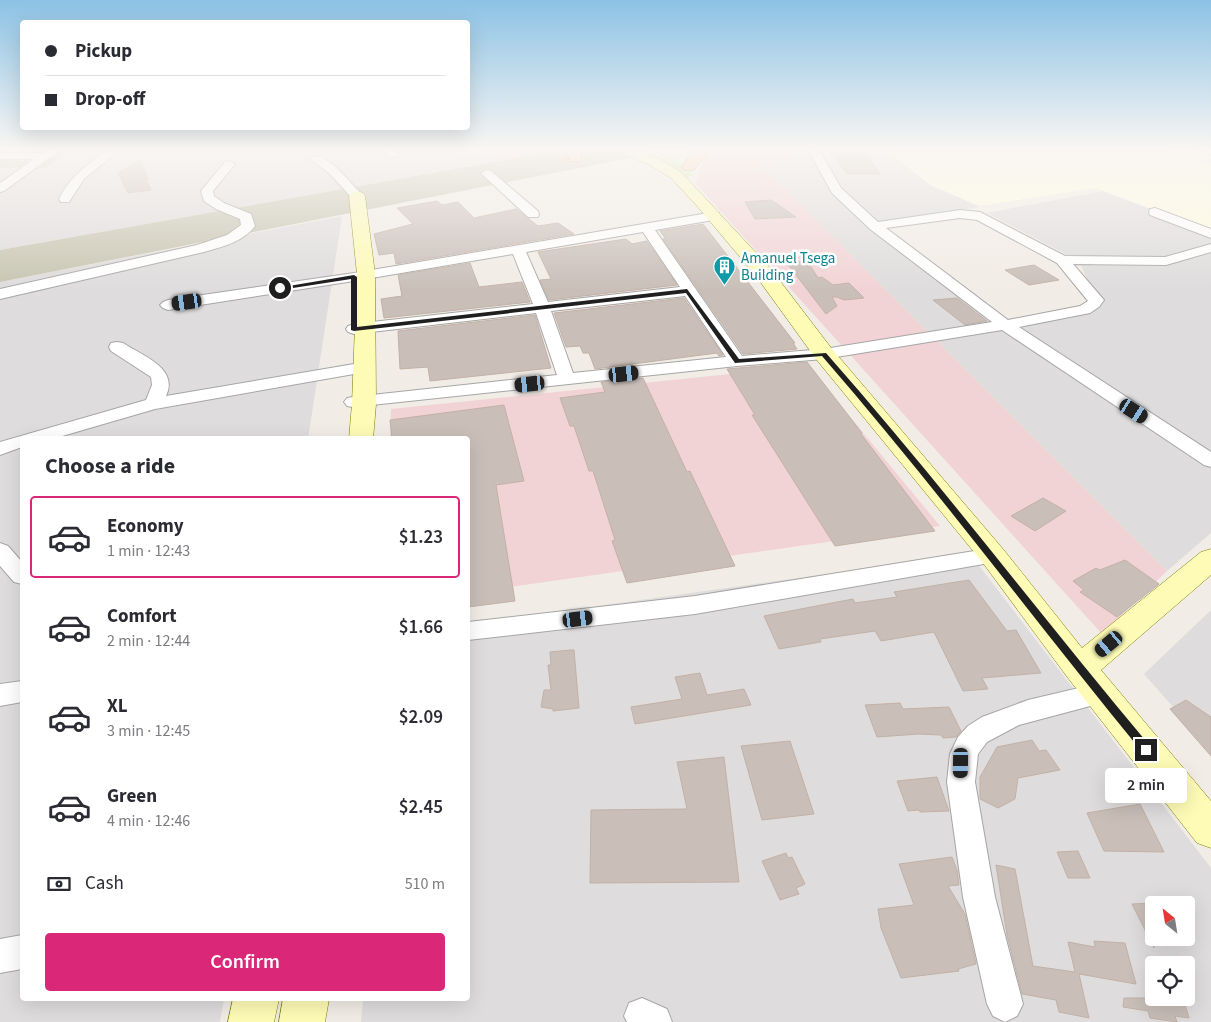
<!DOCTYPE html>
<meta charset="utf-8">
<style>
body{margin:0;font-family:"Source Sans 3",sans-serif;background:#f7f7f7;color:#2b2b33;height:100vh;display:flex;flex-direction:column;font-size:19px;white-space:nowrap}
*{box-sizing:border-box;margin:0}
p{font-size:16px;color:#7c7c81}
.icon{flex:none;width:28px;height:28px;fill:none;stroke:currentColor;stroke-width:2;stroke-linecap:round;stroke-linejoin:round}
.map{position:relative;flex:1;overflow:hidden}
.drawer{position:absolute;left:20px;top:436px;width:450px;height:565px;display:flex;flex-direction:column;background:#fff;border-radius:5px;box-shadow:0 5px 20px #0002}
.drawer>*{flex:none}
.top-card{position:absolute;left:20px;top:20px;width:450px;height:110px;border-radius:5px;box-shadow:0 5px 20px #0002;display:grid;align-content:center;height:110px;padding:0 25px;background:#fff}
.needle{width:32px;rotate:330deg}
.fabs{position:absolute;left:1145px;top:896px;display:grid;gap:10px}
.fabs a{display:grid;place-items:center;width:50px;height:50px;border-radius:5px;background:#fff;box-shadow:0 5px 20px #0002;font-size:25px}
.end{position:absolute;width:22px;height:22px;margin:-11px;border:6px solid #1f1f1f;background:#fff;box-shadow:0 0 0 2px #fff}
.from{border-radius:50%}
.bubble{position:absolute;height:35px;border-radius:5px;background:#fff;box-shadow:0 5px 20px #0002;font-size:16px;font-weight:600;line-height:35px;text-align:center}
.car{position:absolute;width:15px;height:30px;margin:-15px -8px;border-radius:6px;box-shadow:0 0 4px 1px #0007;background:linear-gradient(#222 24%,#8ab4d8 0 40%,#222 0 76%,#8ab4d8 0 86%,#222 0)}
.top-card b{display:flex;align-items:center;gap:18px;height:48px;font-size:19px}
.top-card b+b{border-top:1px solid #e1e1e2}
.top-card i{width:12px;height:12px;background:#2b2b33}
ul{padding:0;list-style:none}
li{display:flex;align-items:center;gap:15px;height:82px;margin:0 10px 8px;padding:0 15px;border:2px solid transparent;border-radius:5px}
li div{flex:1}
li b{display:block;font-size:19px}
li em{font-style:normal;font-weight:600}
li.on{border-color:#db2777}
li>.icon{width:45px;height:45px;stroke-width:1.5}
h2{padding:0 25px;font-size:22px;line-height:60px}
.pay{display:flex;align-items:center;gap:12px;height:55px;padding:0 25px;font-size:19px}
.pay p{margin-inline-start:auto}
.cta{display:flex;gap:10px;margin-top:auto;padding:10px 25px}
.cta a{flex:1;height:58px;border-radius:5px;background:#db2777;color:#fff;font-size:20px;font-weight:600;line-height:58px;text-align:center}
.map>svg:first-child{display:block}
.residential{fill:#dedcdc;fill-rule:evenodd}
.commercial{fill:#f2d3d5}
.education{fill:#fffce0}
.construction{fill:#c6c4b0}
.grass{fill:#d0eea8}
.building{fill:#c9beb8;stroke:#c3b1a6}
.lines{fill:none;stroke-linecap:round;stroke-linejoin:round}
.street-casing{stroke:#a6a6a6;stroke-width:2}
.secondary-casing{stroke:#7a7d00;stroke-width:1}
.primary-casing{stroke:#9b5b00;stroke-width:1}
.street{fill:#fff;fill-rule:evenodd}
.secondary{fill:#fefbb6;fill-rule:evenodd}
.primary{fill:#ffcc9c;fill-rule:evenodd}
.route{fill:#1f1f1f}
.labels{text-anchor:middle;stroke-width:5;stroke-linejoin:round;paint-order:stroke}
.far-culture-label{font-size:15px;fill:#0d838f;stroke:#fff;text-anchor:start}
</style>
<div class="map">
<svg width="1211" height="1022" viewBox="0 0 1211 1022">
<rect width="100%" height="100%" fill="#f1ece5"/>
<path class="residential" d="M0 148H495L499 154 489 163 0 250Z
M837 148H883L929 184 979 207 876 224 1011 324 1098 303 1079 261 987 213 1103 191 1211 232V533L1167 571 761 165Z
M342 216 308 439H22V999H224L220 1022H0V282Z
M970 554 1211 868V1022H361L363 999H468V624ZM1154 905H1186V938H1154ZM1154 965H1186V998H1154Z
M1211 610V750L1144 674Z"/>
<path class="commercial" d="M495 148H552L551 151 489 163 499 155Z
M711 148H837L761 165 1167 571 1102 634 696 184 703 156Z
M808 366 940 526 468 593V439H390L391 409Z"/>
<path class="education" d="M883 148H1160L1211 165V231L1095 188 980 206 930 185Z"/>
<path class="construction" d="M552 148 626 151 640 156 0 282V250L489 163 551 151Z"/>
<path class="grass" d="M664 153 687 166 693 176 688 177 660 158 659 154Z"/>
<path class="building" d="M65 148H74L44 167H40Z
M827 148H862L880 174H847Z
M140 160 148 179 146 180 151 190 128 193 118 173Z
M0 161H28L20 167H0Z
M771 200 796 217 755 219 745 202Z
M437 201 442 205 458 202 474 218 516 209 538 226 558 223 574 234 396 264 394 253 379 255 374 234 413 224 397 208Z
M703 224 795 343H793L797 349 743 354 663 239 665 238 660 231Z
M626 239 632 244 647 241 677 285 549 300 540 280 551 279 538 252Z
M786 262H808L818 278 822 277 833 285 849 283 864 298 844 300 837 297H832L837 306 826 314Z
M470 263 479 287 522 282 530 302 384 318 381 299 402 296 398 275Z
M1034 265 1059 280 1029 285 1005 270Z
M684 298 723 355 719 356 717 353 595 369 589 353H583L580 346 566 347 554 313Z
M957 298 987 321 965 325 933 300Z
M535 315 551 368 430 381 428 367 400 369 398 331Z
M807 362 862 433 861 434 935 531 835 546 752 415H755L727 369Z
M643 378 687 472 690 471 735 566 627 583 612 541 615 540 593 471H589L574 426H570L560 398 605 392 601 382Z
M504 405 524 481 496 485 515 601 468 607V439H392L390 420Z
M1043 498 1066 511 1035 531 1011 516Z
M1125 560 1159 584 1117 617 1080 592 1084 590 1073 581 1096 568 1100 570Z
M969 580 1007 631 1016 630 1041 673 982 678 988 689 963 691 934 632 881 641 875 631 820 639 821 642 779 649 764 616 853 599 855 603 897 597 894 592Z
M570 650H574L579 708 553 711V709L541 707 544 690H551L548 665H551L550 652Z
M700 673 707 695 744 689 751 705 635 724 631 707 682 699 675 677Z
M1186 700 1211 717V756L1170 709Z
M900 703 903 709 949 707 961 731 956 737 943 738 941 735 919 734 877 737 865 705Z
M1032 740 1039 751 1046 750 1060 770 1018 778 1015 799 998 808 980 799V777L997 747Z
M790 741 814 814 762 820 741 746Z
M724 757 739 882 590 883 591 810 687 809 677 762Z
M937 777 949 811 920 812 919 810 908 811 897 781Z
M1140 804 1164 852 1104 851 1087 813Z
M1078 851 1090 878H1068L1057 852Z
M786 853 788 858 792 857 805 884 796 888 799 894 780 900 762 861Z
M952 857 957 870 959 885 948 886 965 914 976 964 958 969 959 971 901 978 881 928 878 909 914 905 899 864Z
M996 865 1015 869 1033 966 1075 972 1068 942 1095 947 1094 941 1125 943 1136 984 1079 974 1089 1018 1059 1012 1056 1000 1022 994 1007 935Z
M1154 903V948L1132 904Z
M1124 998H1183L1189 1018 1175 1016 1177 1022 1150 1018 1148 1011 1123 1007Z"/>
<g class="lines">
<defs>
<path id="street" d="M50 148H63L4 191 0 192V183L34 159H0V153H44Z
M110 148H122L84 179 69 202H61L59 199C70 176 90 163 110 148Z
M381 148H393L399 154 393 157 389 156Z
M807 148H818L841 188 878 222 960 210 980 212 1065 256 1165 257 1211 244V252L1166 265 1073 264 1104 300 1099 307 1090 313 1019 327 1211 452V467L1204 465 1002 330 824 359 737 366 353 407 347 406 344 402 347 398 353 397 557 375 536 313 354 334 348 332 346 329 348 326 354 324 533 304 513 254 354 281 168 310 163 308 160 305 163 302 168 300 354 273 714 212 719 213 720 216 719 219 655 230 742 356 824 349 992 322 870 229 832 193ZM960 218 977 220 1057 263 1088 301 1080 306 1008 320 886 228ZM643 232 680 287 548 302 526 252ZM685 296 726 357 573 373 551 311Z
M1197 148H1211V154Z
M316 156C336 161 347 181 361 193L363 196 361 199H353L329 173 310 159 312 157Z
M229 161 235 164 213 191 214 196 224 203 251 214 255 226C243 242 222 247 204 252L0 299V289L197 245 227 235 241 225 240 219 216 209 204 201 201 191 225 162Z
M487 170 491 171 538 211 539 214 538 217H528L483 175 481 173Z
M1155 208 1211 229V238L1150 215 1149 212 1150 209Z
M117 342 123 343C143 356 179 368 166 396L354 364 360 365 363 369 360 373 354 374 155 409 52 439H22V447L0 455V442L146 400 152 385 151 377 111 351 109 347 111 343Z
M0 543 8 546 22 562V584L14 582 0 566Z
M993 548 1001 551 1004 556 1001 561 695 614 468 640V622L695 596Z
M22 681V702L0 706V684Z
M1100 683 1109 687 1113 694 1109 701 1019 725 987 742 978 754 975 782 995 897 1023 1004 1017 1016 1005 1022 993 1016 987 1004 963 897 947 782 950 754 958 737 968 726 982 717 1028 700Z
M22 935V969L0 973V939Z
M642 998 667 1009 672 1022H627L624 1016 629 1003Z"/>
<path id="secondary" d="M587 148H634L658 158 681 172 770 268 832 349 1003 549 1082 648 1201 552 1211 549V575L1101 670 1211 801V848L1197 843 1068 678 983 563 816 359 756 276 697 206 671 178 648 164 622 153 594 152Z
M357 191 363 193 365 196 375 274 376 404 373 439H349L352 404 357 274 349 196 351 193Z
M233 999H279L274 1022H228Z
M283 999H329L325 1022H279Z"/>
<path id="primary" d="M564 148H578L582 158 580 161H570Z
M696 148H710L694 170H684L682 167Z"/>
</defs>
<use href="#street" class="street-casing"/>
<use href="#secondary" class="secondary-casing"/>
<use href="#primary" class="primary-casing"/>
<use href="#street" class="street"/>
<use href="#secondary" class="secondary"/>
<use href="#primary" class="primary"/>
</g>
<linearGradient id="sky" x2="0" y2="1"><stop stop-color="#8cc2e5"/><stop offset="0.51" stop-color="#f9f6f3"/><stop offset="1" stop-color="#f9f6f3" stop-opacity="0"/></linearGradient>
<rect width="1211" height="291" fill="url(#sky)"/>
<path class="route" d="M354 275 357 277V327L687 289 739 359 826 353C939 481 1041 616 1150 746L1152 750 1150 753H1143C1035 621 934 485 822 356L735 363 686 293 354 331 351 330V279L280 290 277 288Z"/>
<defs>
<symbol id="building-pin" viewBox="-11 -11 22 30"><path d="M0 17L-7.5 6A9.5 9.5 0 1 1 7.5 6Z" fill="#0f9aa8" stroke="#fff"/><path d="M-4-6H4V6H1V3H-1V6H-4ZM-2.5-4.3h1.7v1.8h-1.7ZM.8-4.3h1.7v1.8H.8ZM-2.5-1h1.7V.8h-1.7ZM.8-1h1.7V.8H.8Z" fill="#fff"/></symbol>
</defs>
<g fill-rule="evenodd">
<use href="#building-pin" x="712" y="254" width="25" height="34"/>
</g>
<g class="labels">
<g class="far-culture-label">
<text x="741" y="263">Amanuel Tsega<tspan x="741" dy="17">Building</tspan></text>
</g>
</g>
</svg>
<div class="fabs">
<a><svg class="needle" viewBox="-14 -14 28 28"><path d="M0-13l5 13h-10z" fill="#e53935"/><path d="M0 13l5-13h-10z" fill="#7c7c81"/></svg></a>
<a><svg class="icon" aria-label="locate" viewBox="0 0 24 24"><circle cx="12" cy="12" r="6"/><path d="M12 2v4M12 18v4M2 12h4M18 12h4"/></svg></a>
</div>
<i class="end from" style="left:280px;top:288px"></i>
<i class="end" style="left:1146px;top:750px"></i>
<div class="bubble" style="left:1105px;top:768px;width:82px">2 min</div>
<i class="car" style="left:187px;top:302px;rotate:262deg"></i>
<i class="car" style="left:624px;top:374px;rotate:84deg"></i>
<i class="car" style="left:530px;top:384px;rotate:264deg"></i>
<i class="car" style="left:1134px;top:411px;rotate:123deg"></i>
<i class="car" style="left:578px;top:619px;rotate:83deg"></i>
<i class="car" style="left:1109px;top:644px;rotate:230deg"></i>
<i class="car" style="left:961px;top:763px;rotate:181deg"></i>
<div class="top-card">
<b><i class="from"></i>Pickup</b>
<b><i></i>Drop-off</b>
</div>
<section class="drawer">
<h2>Choose a ride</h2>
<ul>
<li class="on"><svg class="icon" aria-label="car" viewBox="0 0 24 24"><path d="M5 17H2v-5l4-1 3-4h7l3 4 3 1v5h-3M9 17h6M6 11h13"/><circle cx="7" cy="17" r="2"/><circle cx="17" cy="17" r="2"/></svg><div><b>Economy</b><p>1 min · 12:43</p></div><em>$1.23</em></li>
<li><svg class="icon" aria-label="car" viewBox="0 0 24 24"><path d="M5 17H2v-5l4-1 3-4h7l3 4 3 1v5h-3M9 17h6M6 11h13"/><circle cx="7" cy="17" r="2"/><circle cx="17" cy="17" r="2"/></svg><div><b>Comfort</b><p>2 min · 12:44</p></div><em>$1.66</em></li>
<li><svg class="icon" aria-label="car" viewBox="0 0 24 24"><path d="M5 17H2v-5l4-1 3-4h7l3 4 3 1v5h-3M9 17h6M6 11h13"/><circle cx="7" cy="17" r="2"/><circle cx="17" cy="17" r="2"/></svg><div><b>XL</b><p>3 min · 12:45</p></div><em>$2.09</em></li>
<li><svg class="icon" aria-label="car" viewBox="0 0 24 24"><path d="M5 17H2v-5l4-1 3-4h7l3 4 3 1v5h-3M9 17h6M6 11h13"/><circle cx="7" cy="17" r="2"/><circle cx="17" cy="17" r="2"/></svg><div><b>Green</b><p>4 min · 12:46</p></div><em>$2.45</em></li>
</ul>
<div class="pay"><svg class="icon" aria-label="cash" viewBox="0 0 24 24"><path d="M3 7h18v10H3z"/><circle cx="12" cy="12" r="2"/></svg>Cash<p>510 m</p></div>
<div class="cta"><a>Confirm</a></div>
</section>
</div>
